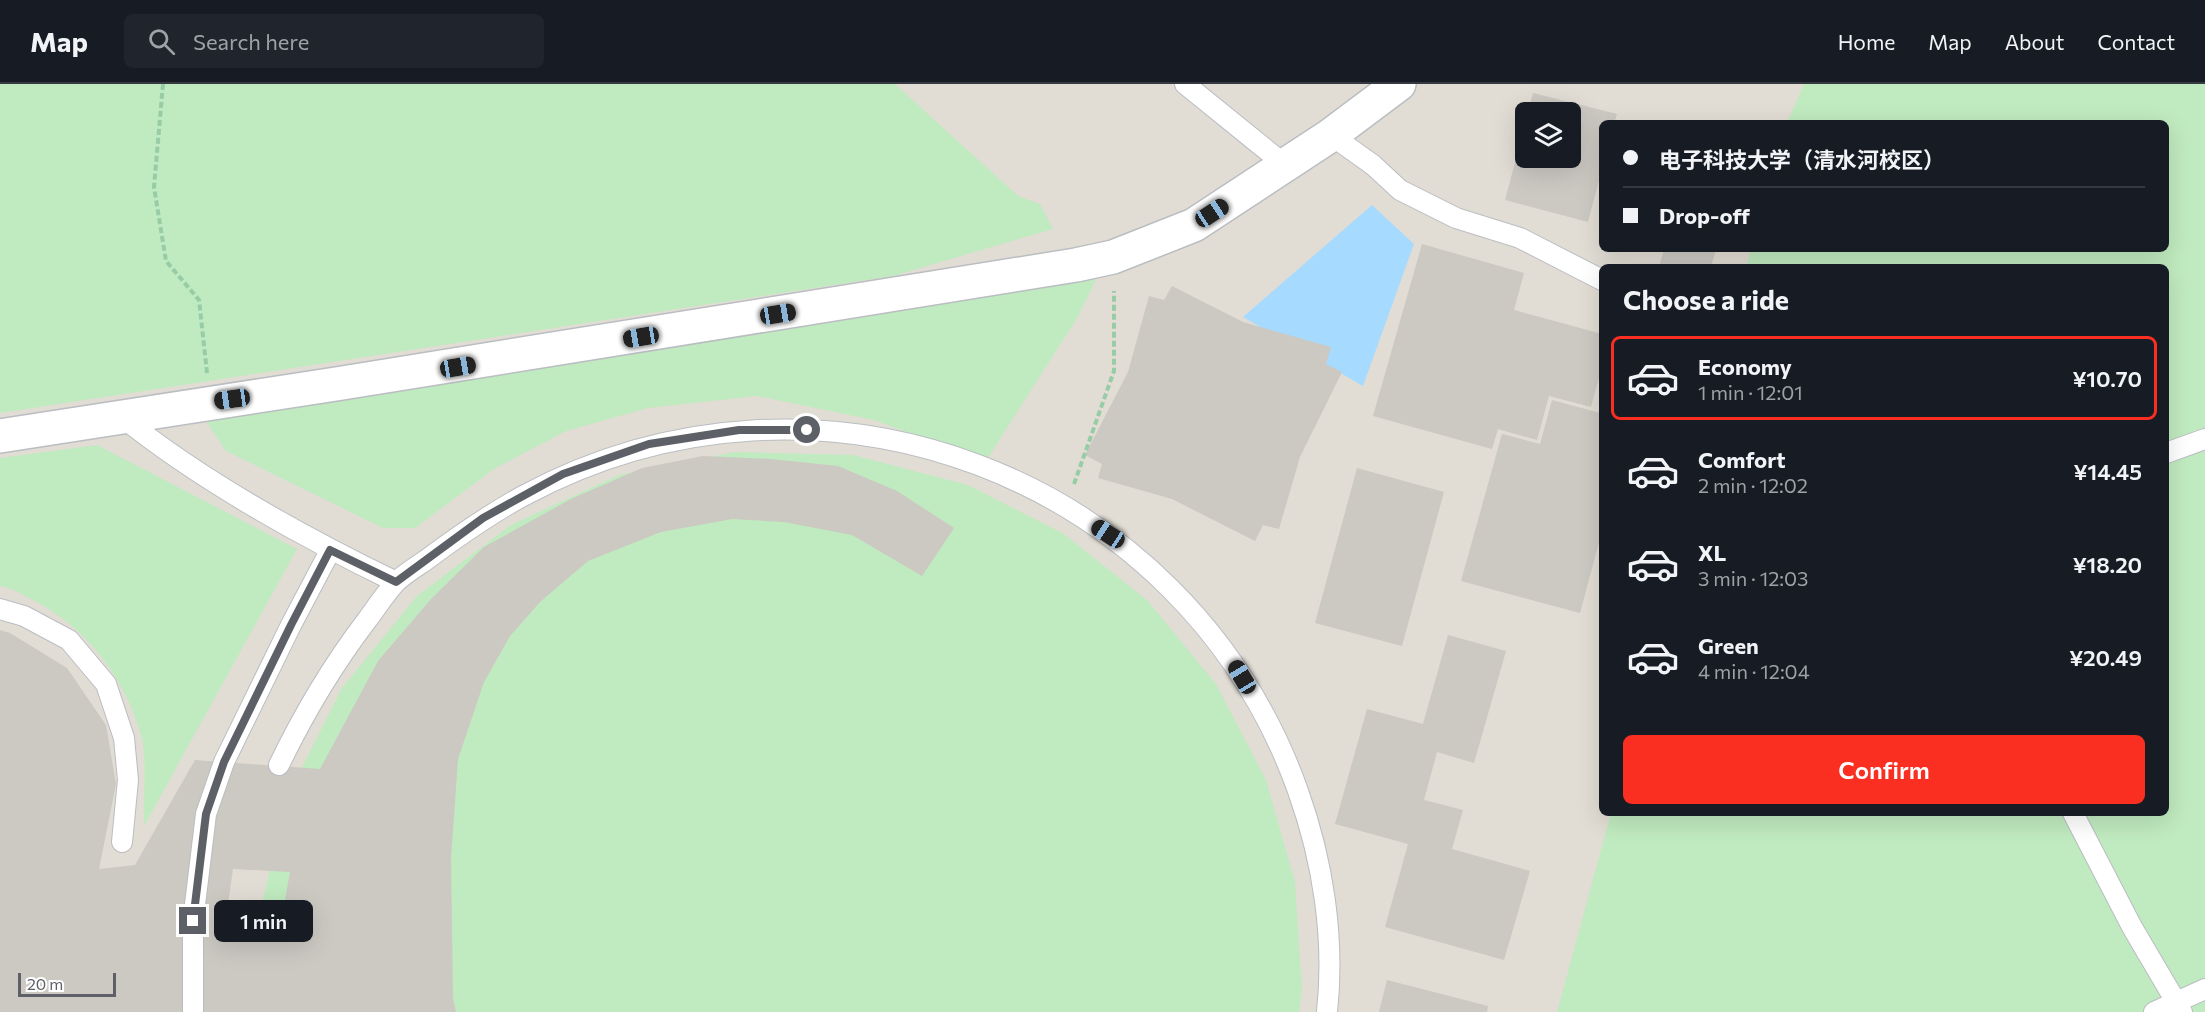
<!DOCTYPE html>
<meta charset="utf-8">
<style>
body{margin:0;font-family:Commissioner,"Noto Sans SC",sans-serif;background:#20242c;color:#f1f3f6;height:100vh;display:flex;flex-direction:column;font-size:22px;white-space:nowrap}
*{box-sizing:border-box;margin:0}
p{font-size:20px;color:#9ea1a6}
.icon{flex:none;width:33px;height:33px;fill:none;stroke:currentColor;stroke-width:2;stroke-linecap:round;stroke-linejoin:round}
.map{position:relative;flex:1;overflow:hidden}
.drawer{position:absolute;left:1599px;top:180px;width:570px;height:552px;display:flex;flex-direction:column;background:#171b24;border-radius:9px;box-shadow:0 6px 24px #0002}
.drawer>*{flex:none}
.hud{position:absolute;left:1599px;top:36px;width:570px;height:132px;border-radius:9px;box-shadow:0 6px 24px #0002;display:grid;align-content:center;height:132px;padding:0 24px;background:#171b24}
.buttons{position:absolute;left:1515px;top:18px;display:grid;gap:12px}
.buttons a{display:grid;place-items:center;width:66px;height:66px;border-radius:9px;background:#171b24;box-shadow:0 6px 24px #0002;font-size:30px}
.scale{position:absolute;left:18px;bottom:15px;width:98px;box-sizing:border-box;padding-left:6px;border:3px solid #5d6167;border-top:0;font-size:16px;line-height:21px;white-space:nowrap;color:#5d6167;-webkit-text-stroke:4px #fff;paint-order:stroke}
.end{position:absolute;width:27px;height:27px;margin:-14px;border:8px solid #5d6167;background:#fff;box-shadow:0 0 0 3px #fff}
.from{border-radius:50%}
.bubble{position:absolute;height:42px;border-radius:9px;background:#171b24;box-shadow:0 6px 24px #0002;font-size:20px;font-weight:600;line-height:42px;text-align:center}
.car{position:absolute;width:18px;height:36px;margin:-18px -9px;border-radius:8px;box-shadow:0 0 4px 2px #0007;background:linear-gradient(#222 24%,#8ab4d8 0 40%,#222 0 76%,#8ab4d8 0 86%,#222 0)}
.hud b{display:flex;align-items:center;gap:21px;height:57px;font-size:22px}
.hud b+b{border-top:2px solid #363941}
.hud i{width:15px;height:15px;background:#f1f3f6}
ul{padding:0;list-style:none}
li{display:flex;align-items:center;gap:18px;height:84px;margin:0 12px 9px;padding:0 12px;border:3px solid transparent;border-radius:9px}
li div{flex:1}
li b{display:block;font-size:22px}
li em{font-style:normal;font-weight:600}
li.current{border-color:#fa2f21}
li>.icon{width:54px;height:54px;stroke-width:1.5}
h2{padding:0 24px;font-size:27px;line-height:72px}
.action{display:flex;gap:12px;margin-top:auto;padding:12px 24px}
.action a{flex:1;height:69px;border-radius:9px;background:#fa2f21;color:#fff;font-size:24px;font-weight:600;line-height:69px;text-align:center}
header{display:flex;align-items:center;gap:36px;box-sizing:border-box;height:84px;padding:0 30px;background:#171b24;border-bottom:2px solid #363941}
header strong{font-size:28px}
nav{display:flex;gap:33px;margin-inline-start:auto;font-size:21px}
.search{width:420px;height:54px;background:#20242c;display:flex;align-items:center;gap:15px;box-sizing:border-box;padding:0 21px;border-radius:9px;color:#9ea1a6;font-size:22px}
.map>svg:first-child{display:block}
.education{fill:#e1ddd4;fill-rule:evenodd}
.green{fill:#c0eabf}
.water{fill:#a7daff}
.building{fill:#ccc8c2;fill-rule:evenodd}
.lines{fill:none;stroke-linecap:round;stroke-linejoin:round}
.service-casing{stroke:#babdc2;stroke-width:22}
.minor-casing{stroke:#babdc2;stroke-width:36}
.path{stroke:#97cca6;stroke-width:4;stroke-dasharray:6 3;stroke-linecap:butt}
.service{stroke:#fff;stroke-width:20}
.minor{stroke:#fff;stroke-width:33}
.route{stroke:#5d6167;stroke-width:8}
</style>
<header>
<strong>Map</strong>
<div class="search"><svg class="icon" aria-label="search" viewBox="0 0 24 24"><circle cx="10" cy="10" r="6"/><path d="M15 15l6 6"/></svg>Search here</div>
<nav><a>Home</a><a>Map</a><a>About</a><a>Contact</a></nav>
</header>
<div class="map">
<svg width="2205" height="928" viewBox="0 0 2205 928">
<rect width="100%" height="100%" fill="#f1eee5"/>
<path class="education" d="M0 0H2205V928H0ZM1526 28H1570V74H1526ZM1602 39H2166V165H1602ZM1602 183H2166V729H1602Z"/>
<path class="green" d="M0 0H895L1018 112 1040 120 1053 145 893 192 0 329Z
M1804 0H2205V928H1557L1611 729H2166V183H1746L1751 165H2166V39H1787Z
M1099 190 1077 234 986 377 874 336 757 312 648 324 566 347 494 385 415 444H383L226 367 202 331Z
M97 361 297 465 144 742C143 719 147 675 142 655 127 595 85 541 29 514 20 509 11 504 0 502V374Z
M735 368 853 371 968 401 1064 450 1148 517 1216 600 1266 696 1295 798 1302 906 1299 928H260L261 823 289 709 342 604 417 512 511 441 619 391Z"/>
<path class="water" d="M1372 121 1414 160 1363 302 1243 233Z"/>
<path class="building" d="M1533 9 1617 30 1614 39H1602V85L1588 138 1505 116 1525 41 1526 74H1570V28H1528Z
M1422 160 1524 189 1514 226 1602 250V283L1591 323 1549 312 1537 356 1498 345 1492 365 1373 332Z
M1664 165H1716L1711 183H1673L1660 180Z
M1172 202 1243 238 1331 263 1326 280 1342 288 1300 373 1279 445 1263 441 1255 457 1172 415 1098 394 1102 380 1085 371 1128 288 1149 212 1164 216Z
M1552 316 1600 329 1602 323V447L1580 529 1461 497 1502 350 1540 360Z
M703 372 771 375 838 382 897 407 954 444 922 492 852 451 784 438 732 435 661 448 588 477 540 518 510 552 484 598 458 675 451 775 453 914 456 928H0V546L10 549 67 584 106 641 116 700 99 785 135 781 195 676 320 685 378 577 431 515 484 463 571 415 642 384ZM233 785 290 788 279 849 224 848Z
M1357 384 1444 408 1402 562 1315 539Z
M1448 551 1506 567 1474 679 1437 668 1424 716 1463 726 1452 765 1530 787 1504 876 1385 843 1408 760 1335 740 1367 625 1423 640Z
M1387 896 1488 922 1487 928H1379Z"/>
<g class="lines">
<defs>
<path id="service" d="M1185 0 1285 81
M1331 51 1373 81 1400 106 1456 134 1520 154 1602 196
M122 333C203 398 303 453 396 498
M2166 369 2205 355
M0 525 24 532 69 556 106 600 124 654 128 696 122 758
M279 681C304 629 332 582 367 536 376 524 385 510 395 499 404 490 416 483 426 476 457 453 488 431 523 412 817 253 1185 390 1298 707 1323 777 1335 854 1327 928
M2073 729 2132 843 2182 928
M193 928V837L206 730 224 678 291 541 330 467
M2154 928 2205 905"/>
<path id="minor" d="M0 352C359 297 718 240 1076 181L1113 173 1194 141 1331 51 1399 0"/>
</defs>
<use href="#service" class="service-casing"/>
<use href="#minor" class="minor-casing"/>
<path class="path" d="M163 0 154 103 166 177 199 216 207 289
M1074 400 1114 287V207"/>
<use href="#service" class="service"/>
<use href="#minor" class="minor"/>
</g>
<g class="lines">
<path class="route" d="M193 837 206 730 224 678 291 541 330 466 396 498 483 434 563 390 649 360 739 346H807"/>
</g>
</svg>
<div class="buttons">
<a><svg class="icon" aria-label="layers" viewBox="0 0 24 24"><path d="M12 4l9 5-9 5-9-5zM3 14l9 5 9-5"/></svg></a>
</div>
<div class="scale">20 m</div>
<i class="end from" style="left:807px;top:346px"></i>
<i class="end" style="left:193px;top:837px"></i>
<div class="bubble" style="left:214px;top:816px;width:99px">1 min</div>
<i class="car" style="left:1212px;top:129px;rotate:57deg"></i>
<i class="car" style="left:778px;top:230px;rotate:81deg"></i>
<i class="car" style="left:641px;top:253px;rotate:261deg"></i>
<i class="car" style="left:458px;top:283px;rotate:81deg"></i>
<i class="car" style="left:232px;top:315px;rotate:262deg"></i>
<i class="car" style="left:1108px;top:450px;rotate:303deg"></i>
<i class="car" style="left:1242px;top:593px;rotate:329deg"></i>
<div class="hud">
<b><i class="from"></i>电子科技大学（清水河校区）</b>
<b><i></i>Drop-off</b>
</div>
<section class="drawer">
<h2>Choose a ride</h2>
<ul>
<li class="current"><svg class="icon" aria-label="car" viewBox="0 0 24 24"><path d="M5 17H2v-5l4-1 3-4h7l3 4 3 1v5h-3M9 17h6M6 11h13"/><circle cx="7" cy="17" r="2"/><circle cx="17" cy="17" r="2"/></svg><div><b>Economy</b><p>1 min · 12:01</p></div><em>¥10.70</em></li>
<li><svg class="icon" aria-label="car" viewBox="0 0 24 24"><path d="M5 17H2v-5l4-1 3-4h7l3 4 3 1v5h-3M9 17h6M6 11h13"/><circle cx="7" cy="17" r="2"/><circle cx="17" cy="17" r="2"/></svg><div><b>Comfort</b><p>2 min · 12:02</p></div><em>¥14.45</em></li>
<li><svg class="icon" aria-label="car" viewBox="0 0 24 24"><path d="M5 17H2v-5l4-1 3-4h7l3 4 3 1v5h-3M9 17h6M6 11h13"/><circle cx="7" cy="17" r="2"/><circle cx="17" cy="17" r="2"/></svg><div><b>XL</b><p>3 min · 12:03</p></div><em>¥18.20</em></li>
<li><svg class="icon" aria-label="car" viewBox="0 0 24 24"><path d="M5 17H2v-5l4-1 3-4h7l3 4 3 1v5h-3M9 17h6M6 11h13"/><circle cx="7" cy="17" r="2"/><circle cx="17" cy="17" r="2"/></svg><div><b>Green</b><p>4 min · 12:04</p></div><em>¥20.49</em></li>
</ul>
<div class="action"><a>Confirm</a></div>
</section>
</div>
